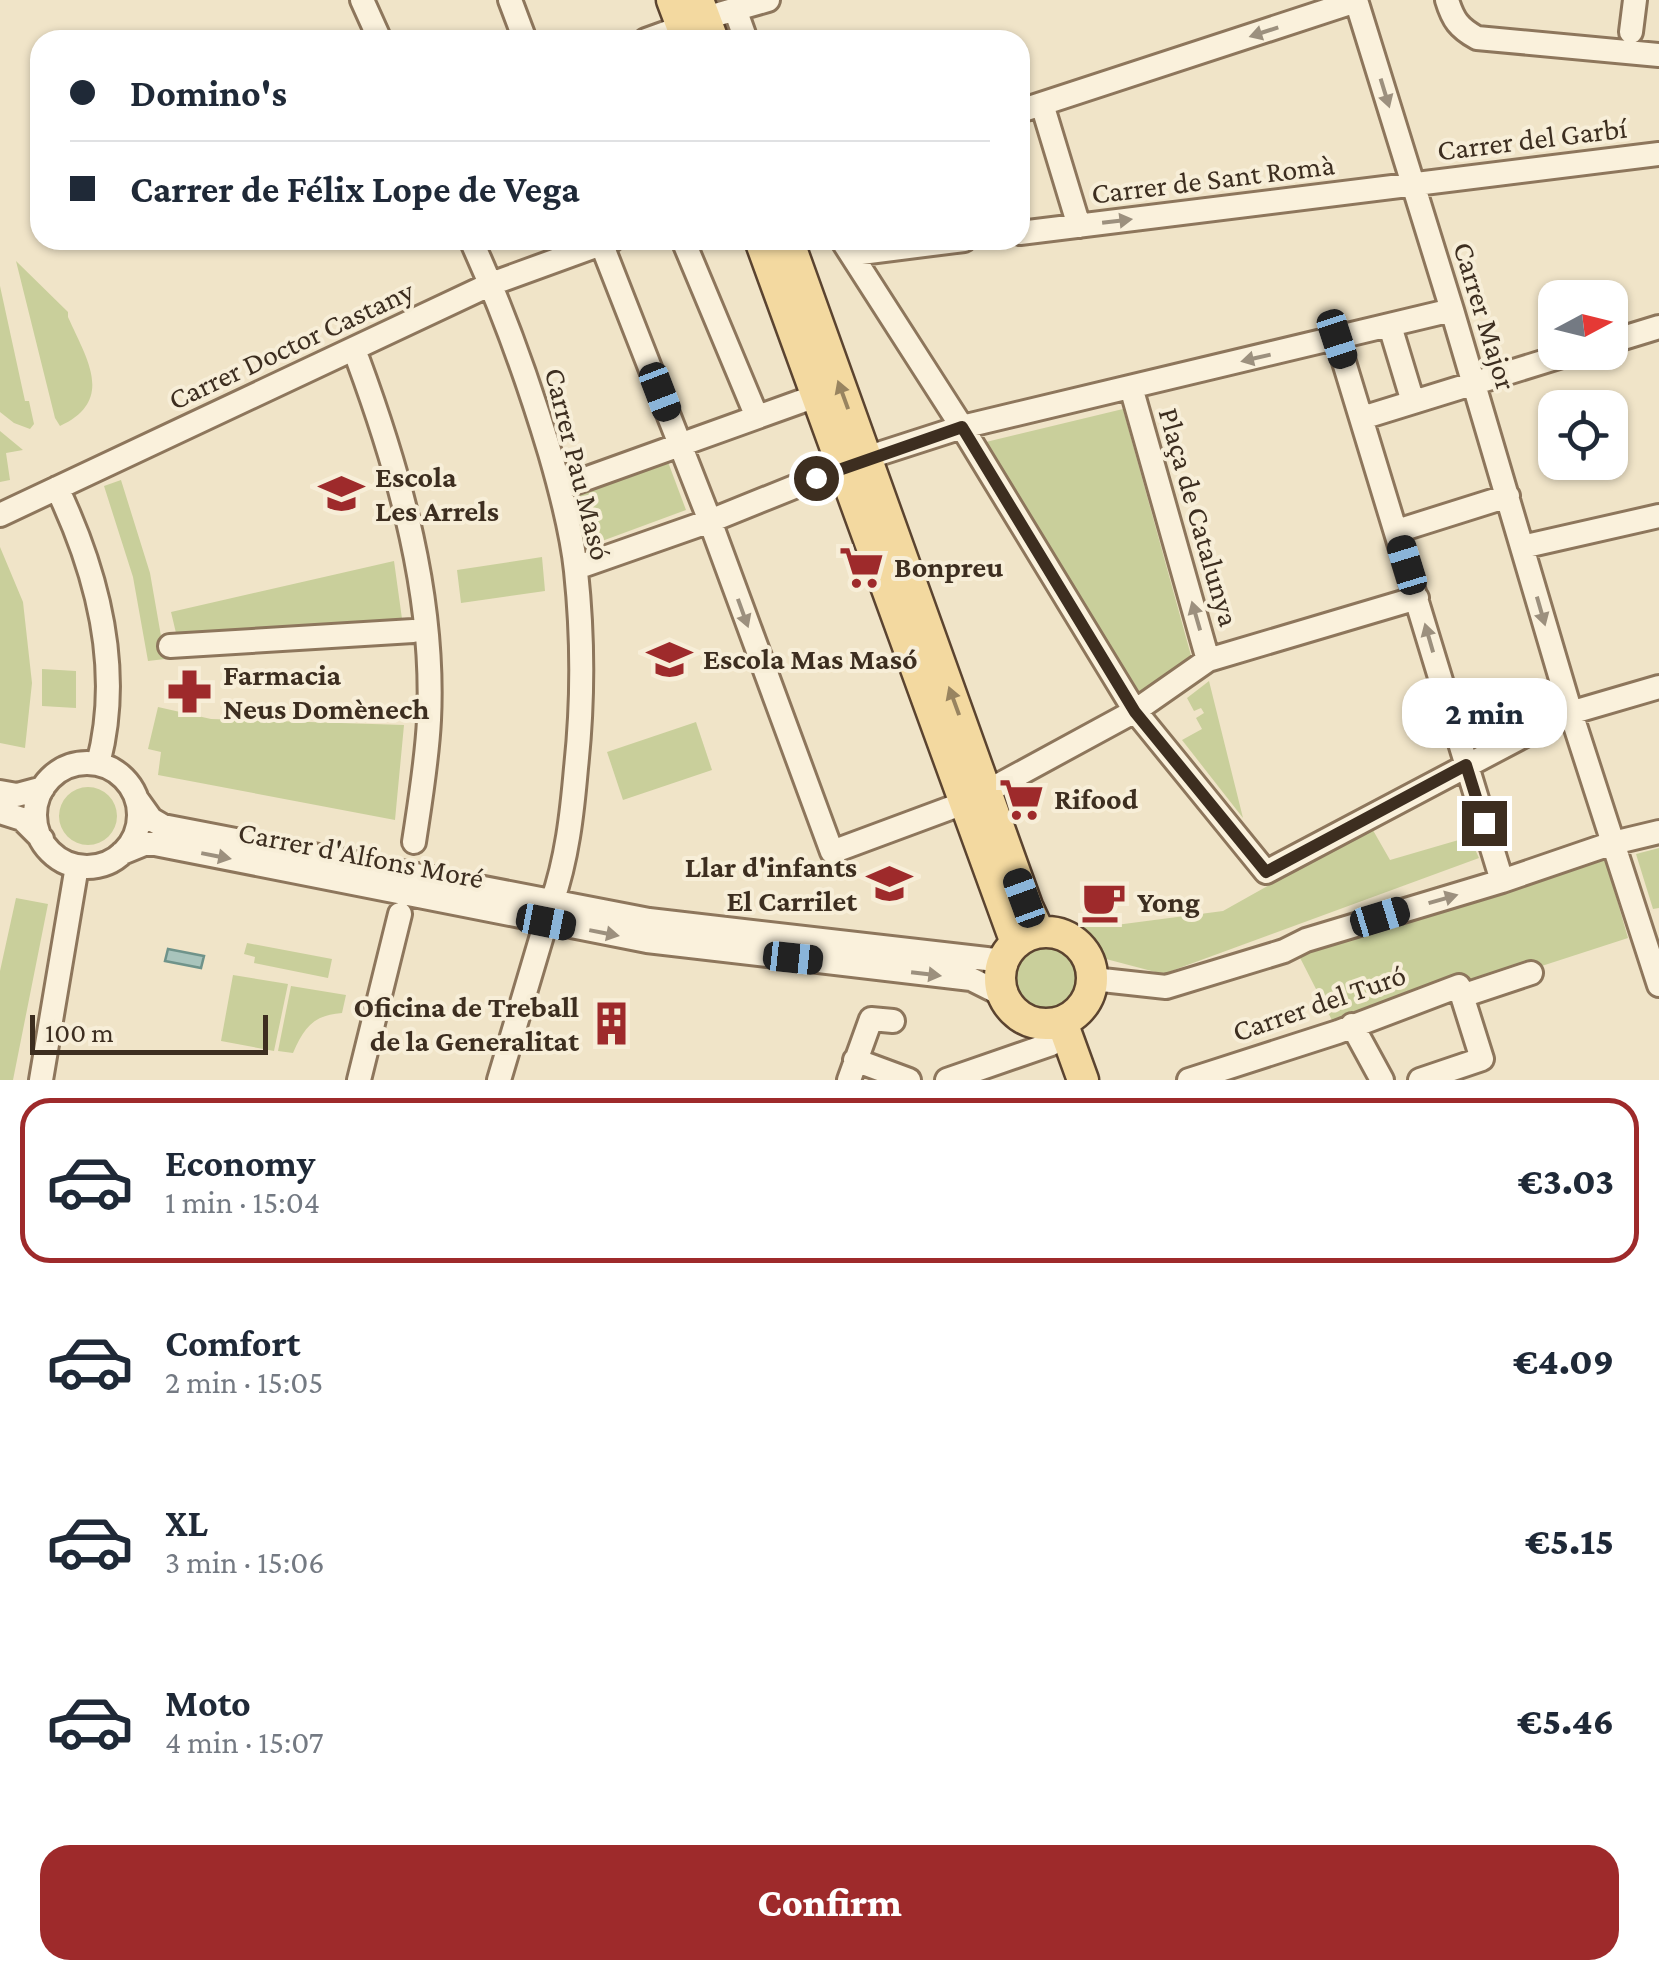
<!DOCTYPE html>
<meta charset="utf-8">
<style>
body{margin:0;font-family:"Crimson Pro",serif;background:#f6f6f7;color:#1f2937;height:100vh;display:flex;flex-direction:column;font-size:38px;white-space:nowrap}
*{box-sizing:border-box;margin:0}
p{font-size:32px;color:#747a83}
.icon{flex:none;width:55px;height:55px;fill:none;stroke:currentColor;stroke-width:2;stroke-linecap:round;stroke-linejoin:round}
.map{position:relative;height:1080px;overflow:hidden}
.panel{display:flex;flex-direction:column;background:#fff;flex:1}
.panel>*{flex:none}
.guide{position:absolute;left:30px;top:30px;width:1000px;height:220px;border-radius:30px;box-shadow:0 2px 8px #0004;display:grid;align-content:center;height:220px;padding:0 40px;background:#fff}
.needle{width:65px;rotate:83deg}
.fabs{position:absolute;left:1538px;top:280px;display:grid;gap:20px}
.fabs a{display:grid;place-items:center;width:90px;height:90px;border-radius:20px;background:#fff;box-shadow:0 2px 8px #0004;font-size:50px}
.scale{position:absolute;left:30px;bottom:25px;width:238px;box-sizing:border-box;padding-left:10px;border:5px solid #3d2e20;border-top:0;font-size:28px;line-height:35px;white-space:nowrap;color:#3d2e20;-webkit-text-stroke:8px #f7eed8;paint-order:stroke}
.end{position:absolute;width:45px;height:45px;margin:-22px;border:12px solid #3d2e20;background:#fff;box-shadow:0 0 0 5px #fff}
.from{border-radius:50%}
.bubble{position:absolute;height:70px;border-radius:30px;background:#fff;box-shadow:0 2px 8px #0004;font-size:32px;font-weight:800;line-height:70px;text-align:center}
.car{position:absolute;width:30px;height:60px;margin:-30px -15px;border-radius:12px;box-shadow:0 0 8px 2px #0007;background:linear-gradient(#222 24%,#8ab4d8 0 40%,#222 0 76%,#8ab4d8 0 86%,#222 0)}
.guide b{display:flex;align-items:center;gap:35px;height:95px;font-size:38px}
.guide b+b{border-top:2px solid #e0e1e3}
.guide i{width:25px;height:25px;background:#1f2937}
ul{padding:18px 0 0;list-style:none}
li{display:flex;align-items:center;gap:30px;height:165px;margin:0 20px 15px;padding:0 20px;border:5px solid transparent;border-radius:30px}
li div{flex:1}
li b{display:block;font-size:38px}
li em{font-style:normal;font-weight:800}
li.on{border-color:#9e2a2b}
li>.icon{width:90px;height:90px;stroke-width:1.5}
.cta{display:flex;gap:20px;margin-top:auto;padding:20px 40px}
.cta a{flex:1;height:115px;border-radius:30px;background:#9e2a2b;color:#fff;font-size:40px;font-weight:800;line-height:115px;text-align:center}
.map>svg:first-child{display:block}
.green{fill:#c9cf9b}
.water{fill:#a9c4bc;stroke:#6f938a;stroke-width:2.5}
.lines{fill:none;stroke-linecap:round;stroke-linejoin:round}
.minor-casing{stroke:#8d765c;stroke-width:28}
.major-casing{stroke:#5b4430;stroke-width:35}
.minor{stroke:#faf1dc;stroke-width:22}
.major{stroke:#f3d9a0;stroke-width:30}
.oneway{fill:#9c907e}
.oneway2{fill:#988460}
.route{stroke:#3d2e20;stroke-width:12}
.labels{text-anchor:middle;stroke-width:8;stroke-linejoin:round;paint-order:stroke}
.street-label{font-size:30px;fill:#3d2e20;stroke:#f7eed8}
.poi-label{font-size:30px;font-weight:bold;fill:#3d2e20;stroke:#f7eed8;text-anchor:start}
</style>
<div class="map">
<svg width="1659" height="1080" viewBox="0 0 1659 1080">
<rect width="100%" height="100%" fill="#f0e4c8"/>
<path class="green" d="M16 261 68 312V317C86 358 116 400 60 426L55 418Z
M0 286 25 401H29L34 424 30 429 14 423 0 412Z
M1123 409 1192 659 1135 698 986 442Z
M0 431 23 450 6 453 10 480 0 482Z
M668 462 686 510 583 548 574 495Z
M121 480 150 573 165 659 148 661 133 577 104 486Z
M0 547 23 602 32 683 25 748 0 743Z
M542 557 545 591 461 603 457 570Z
M394 561 403 626 176 633 171 612Z
M42 669 76 671V708L42 706Z
M1209 681 1243 818 1182 740 1202 729 1196 718 1204 713 1201 708 1194 711 1187 698Z
M158 707 211 719 404 725 395 820 158 775 161 752 148 749Z
M696 722 712 770 623 800 607 752Z
M59 816a29 29 0 1 1 58 0a29 29 0 1 1-58 0Z
M1366 818 1390 860 1462 839 1465 850 1474 847 1479 858 1163 974 1106 959 1084 928 1088 922 1116 925 1223 911 1280 879Z
M1659 848V908L1653 909 1636 854Z
M1604 855 1628 938 1338 1032 1295 948Z
M16 898 48 904 13 1080H0V971Z
M247 943 332 959 328 978 254 963 255 957 244 954Z
M1012 977a33 33 0 1 1 66 0a33 33 0 1 1-66 0Z
M233 975 288 984 274 1051 221 1041Z
M291 986 346 995 342 1013C313 1015 304 1028 293 1053L278 1051Z"/>
<path class="water" d="M168 949 204 956 201 968 165 961Z"/>
<g class="lines">
<defs>
<path id="minor" d="M362 0 380 40
M510 0 525 40
M1356 0 1452 310 1571 713 1659 985
M1447 0C1453 20 1459 28 1477 38L1659 55
M735 9 746 40
M705 18 768 0
M1631 32 1635 0
M646 40 682 27
M1042 104 1079 226
M1020 111 1356 1
M1020 233 1659 154
M471 240C503 310 528 380 550 453 561 491 572 532 576 571 583 637 583 703 576 768 572 814 567 859 552 902
M600 240 710 521 832 852 964 803
M683 240 757 417
M842 240 962 427 1135 711 1208 660 1131 387
M853 254 964 240
M1390 326 1413 402
M1337 339 1502 881
M1610 342 1659 327
M358 360C400 474 435 597 429 720 427 761 420 802 414 842
M1362 418 1575 352
M57 488C98 574 123 670 98 764
M560 488 816 396
M0 515 491 284 612 240
M1397 531 1508 496
M1522 547 1659 516
M576 568 710 521 866 458 962 427 1452 310
M170 646 413 631
M1208 660 1417 598
M35 815a52 52 0 1 1 104 0a52 52 0 1 1-104 0Z
M0 792 17 795 43 788
M986 792 1135 711 1266 872 1563 715 1659 687
M136 798 151 819 163 826 649 920 1004 961
M0 812 22 819 42 839
M122 853 144 844H155L647 941 971 979 1003 995
M1093 979 1166 987 1284 951 1306 940 1502 881 1613 843 1659 832
M1462 996 1531 973
M1352 1025 1382 1080
M855 1060 909 1080
M41 1080 77 866
M359 1080 400 914
M499 1080 546 922
M849 1080 871 1019 893 1021
M947 1080 1051 1044
M1189 1080 1338 1032 1459 986 1482 1059 1420 1080"/>
<path id="major" d="M672 0 687 40
M698 0 713 40
M760 240 1016 943
M788 240 1027 906 1039 932
M1000 978a46 46 0 1 1 92 0a46 46 0 1 1-92 0Z
M1062 1022 1083 1080"/>
</defs>
<use href="#minor" class="minor-casing"/>
<use href="#major" class="major-casing"/>
<use href="#minor" class="minor"/>
<use href="#major" class="major"/>
</g>
<defs><path id="oneway-solid" d="M-6-.8H1V-3.2L6.5 0L1 3.2V.8H-6Z" transform="scale(2.5)"/></defs>
<g class="oneway">
<use href="#oneway-solid" transform="translate(1264 32) rotate(162)"/>
<use href="#oneway-solid" transform="translate(1385 93) rotate(73)"/>
<use href="#oneway-solid" transform="translate(1117 221) rotate(-7)"/>
<use href="#oneway-solid" transform="translate(1256 358) rotate(167)"/>
<use href="#oneway-solid" transform="translate(1541 611) rotate(74)"/>
<use href="#oneway-solid" transform="translate(743 613) rotate(70)"/>
<use href="#oneway-solid" transform="translate(1196 616) rotate(-106)"/>
<use href="#oneway-solid" transform="translate(1429 638) rotate(-106)"/>
<use href="#oneway-solid" transform="translate(216 856) rotate(11)"/>
<use href="#oneway-solid" transform="translate(1443 899) rotate(-16)"/>
<use href="#oneway-solid" transform="translate(604 933) rotate(11)"/>
<use href="#oneway-solid" transform="translate(926 974) rotate(7)"/>
</g>
<g class="oneway2">
<use href="#oneway-solid" transform="translate(843 395) rotate(-110)"/>
<use href="#oneway-solid" transform="translate(954 701) rotate(-110)"/>
</g>
<g class="lines">
<path class="route" d="M816 478 962 427 1135 712 1266 872 1466 765 1484 823"/>
</g>
<defs>
<symbol id="school-bare" viewBox="-9 -9 18 18"><path d="M0-5L7-2L0 1L-7-2ZM-4 1L0 2.5L4 1V4Q0 6-4 4Z" fill="#9e2a2b" stroke="#f7eed8" stroke-width="2.5" paint-order="stroke"/></symbol>
<symbol id="supermarket-bare" viewBox="-9 -9 18 18"><path d="M-6-5.5h2.5l.6 2H6L4.5 2H-2.5L-4.4-4H-6ZM-1.5 3.2a1.3 1.3 0 1 0 .1 0ZM3 3.2a1.3 1.3 0 1 0 .1 0Z" fill="#9e2a2b" stroke="#f7eed8" stroke-width="2.5" paint-order="stroke"/></symbol>
<symbol id="pharmacy-bare" viewBox="-9 -9 18 18"><path d="M-2-6h4v4h4v4h-4v4h-4v-4h-4v-4h4Z" fill="#9e2a2b" stroke="#f7eed8" stroke-width="2.5" paint-order="stroke"/></symbol>
<symbol id="cafe-bare" viewBox="-9 -9 18 18"><path d="M-5.5-4.5H6V0H3Q3 3.5 0 3.5H-2.5Q-5.5 3.5-5.5 0ZM3-3.2v2h1.7v-2ZM-6 4.5H4V6H-6Z" fill="#9e2a2b" stroke="#f7eed8" stroke-width="2.5" paint-order="stroke"/></symbol>
<symbol id="building-bare" viewBox="-9 -9 18 18"><path d="M-4-6H4V6H1V3H-1V6H-4ZM-2.5-4.3h1.7v1.8h-1.7ZM.8-4.3h1.7v1.8H.8ZM-2.5-1h1.7V.8h-1.7ZM.8-1h1.7V.8H.8Z" fill="#9e2a2b" stroke="#f7eed8" stroke-width="2.5" paint-order="stroke"/></symbol>
</defs>
<g fill-rule="evenodd">
<use href="#school-bare" x="310" y="462" width="63" height="63"/>
<use href="#supermarket-bare" x="830" y="536" width="63" height="63"/>
<use href="#school-bare" x="638" y="628" width="63" height="63"/>
<use href="#pharmacy-bare" x="158" y="660" width="63" height="63"/>
<use href="#supermarket-bare" x="990" y="768" width="63" height="63"/>
<use href="#school-bare" x="858" y="852" width="63" height="63"/>
<use href="#cafe-bare" x="1072" y="870" width="63" height="63"/>
<use href="#building-bare" x="580" y="992" width="63" height="63"/>
</g>
<g class="labels">
<g class="street-label">
<text transform="translate(1532 139) rotate(-7)" y="10">Carrer del Garbí</text>
<text transform="translate(1213 179) rotate(-7)" y="10">Carrer de Sant Romà</text>
<text transform="translate(1485 316) rotate(73)" y="10">Carrer Major</text>
<text transform="translate(291 345) rotate(-25)" y="10">Carrer Doctor Castany</text>
<text transform="translate(578 464) rotate(76)" y="10">Carrer Pau Masó</text>
<text transform="translate(1199 517) rotate(74)" y="10">Plaça de Catalunya</text>
<text transform="translate(361 855) rotate(11)" y="10">Carrer d'Alfons Moré</text>
<text transform="translate(1319 1003) rotate(-19)" y="10">Carrer del Turó</text>
</g>
<g class="poi-label">
<text x="375" y="487">Escola<tspan x="375" dy="34">Les Arrels</tspan></text>
<text x="894" y="577">Bonpreu</text>
<text x="703" y="669">Escola Mas Masó</text>
<text x="223" y="685">Farmacia<tspan x="223" dy="34">Neus Domènech</tspan></text>
<text x="1054" y="809">Rifood</text>
<text x="857" y="877" text-anchor="end">Llar d'infants<tspan x="857" dy="34">El Carrilet</tspan></text>
<text x="1137" y="912">Yong</text>
<text x="579" y="1017" text-anchor="end">Oficina de Treball<tspan x="579" dy="34">de la Generalitat</tspan></text>
</g>
</g>
</svg>
<div class="fabs">
<a><svg class="needle" viewBox="-14 -14 28 28"><path d="M0-13l5 13h-10z" fill="#e53935"/><path d="M0 13l5-13h-10z" fill="#747a83"/></svg></a>
<a><svg class="icon" aria-label="locate" viewBox="0 0 24 24"><circle cx="12" cy="12" r="6"/><path d="M12 2v4M12 18v4M2 12h4M18 12h4"/></svg></a>
</div>
<div class="scale">100 m</div>
<i class="end from" style="left:816px;top:478px"></i>
<i class="end" style="left:1484px;top:823px"></i>
<div class="bubble" style="left:1402px;top:678px;width:165px">2 min</div>
<i class="car" style="left:1337px;top:339px;rotate:162deg"></i>
<i class="car" style="left:660px;top:392px;rotate:159deg"></i>
<i class="car" style="left:1407px;top:565px;rotate:343deg"></i>
<i class="car" style="left:1024px;top:898px;rotate:340deg"></i>
<i class="car" style="left:1380px;top:917px;rotate:73deg"></i>
<i class="car" style="left:546px;top:922px;rotate:101deg"></i>
<i class="car" style="left:793px;top:958px;rotate:96deg"></i>
<div class="guide">
<b><i class="from"></i>Domino's</b>
<b><i></i>Carrer de Félix Lope de Vega</b>
</div>
</div>
<section class="panel">
<ul>
<li class="on"><svg class="icon" aria-label="car" viewBox="0 0 24 24"><path d="M5 17H2v-5l4-1 3-4h7l3 4 3 1v5h-3M9 17h6M6 11h13"/><circle cx="7" cy="17" r="2"/><circle cx="17" cy="17" r="2"/></svg><div><b>Economy</b><p>1 min · 15:04</p></div><em>€3.03</em></li>
<li><svg class="icon" aria-label="car" viewBox="0 0 24 24"><path d="M5 17H2v-5l4-1 3-4h7l3 4 3 1v5h-3M9 17h6M6 11h13"/><circle cx="7" cy="17" r="2"/><circle cx="17" cy="17" r="2"/></svg><div><b>Comfort</b><p>2 min · 15:05</p></div><em>€4.09</em></li>
<li><svg class="icon" aria-label="car" viewBox="0 0 24 24"><path d="M5 17H2v-5l4-1 3-4h7l3 4 3 1v5h-3M9 17h6M6 11h13"/><circle cx="7" cy="17" r="2"/><circle cx="17" cy="17" r="2"/></svg><div><b>XL</b><p>3 min · 15:06</p></div><em>€5.15</em></li>
<li><svg class="icon" aria-label="car" viewBox="0 0 24 24"><path d="M5 17H2v-5l4-1 3-4h7l3 4 3 1v5h-3M9 17h6M6 11h13"/><circle cx="7" cy="17" r="2"/><circle cx="17" cy="17" r="2"/></svg><div><b>Moto</b><p>4 min · 15:07</p></div><em>€5.46</em></li>
</ul>
<div class="cta"><a>Confirm</a></div>
</section>
